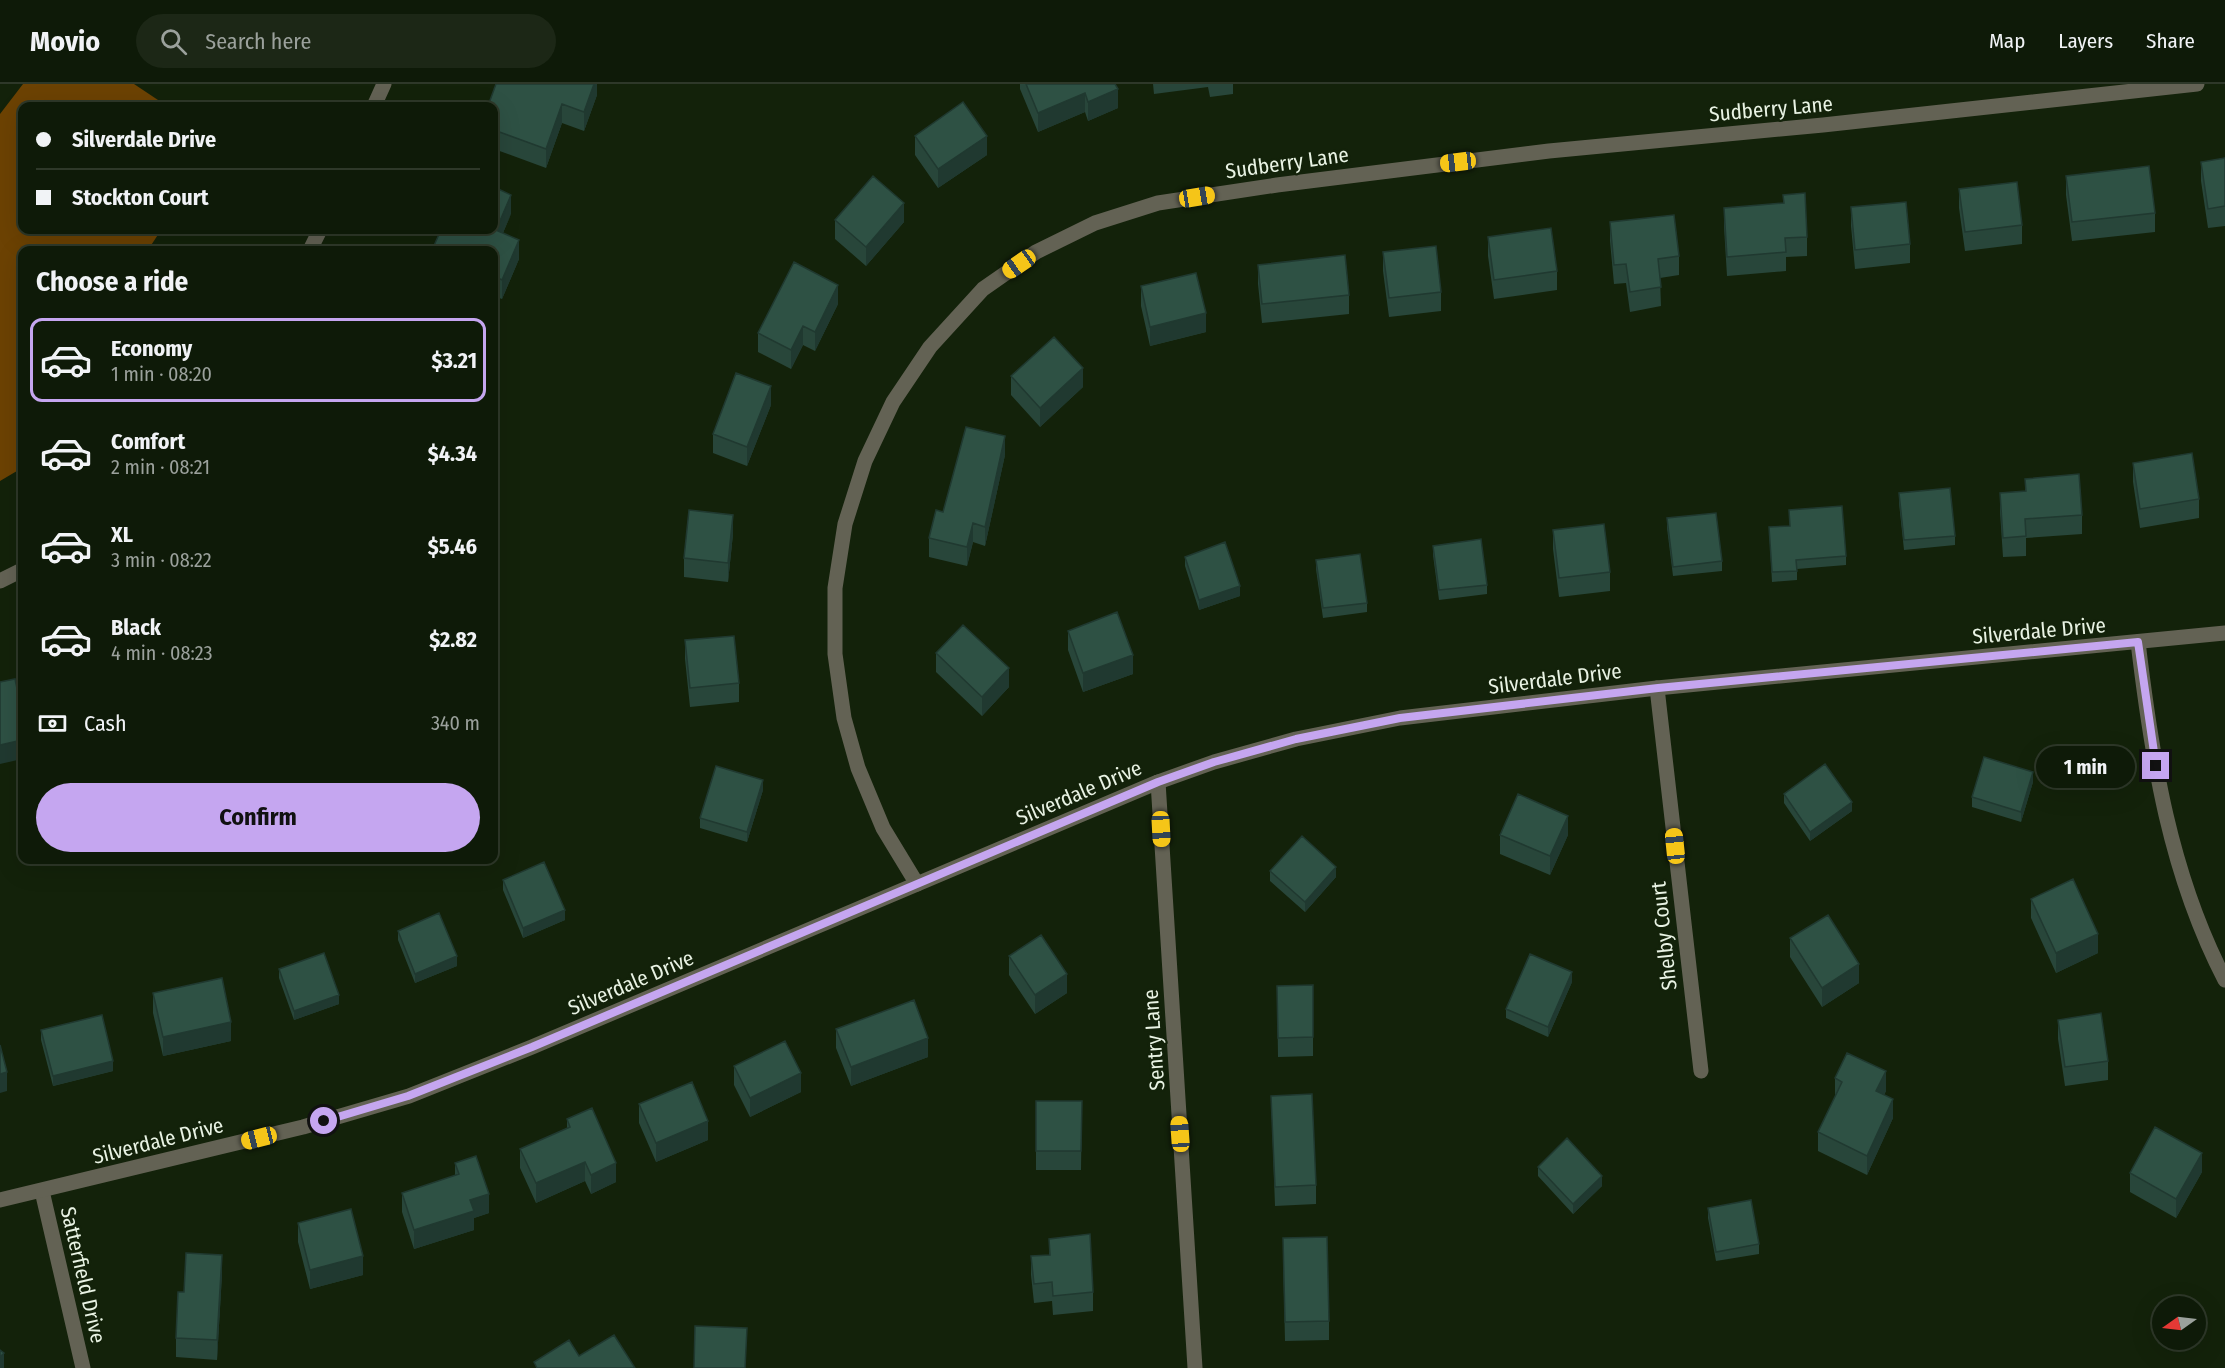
<!DOCTYPE html>
<meta charset="utf-8">
<style>
body{margin:0;font-family:"Fira Sans Condensed",sans-serif;background:#1c2716;color:#f1f3f6;height:100vh;display:flex;flex-direction:column;font-size:22px;white-space:nowrap}
*{box-sizing:border-box;margin:0}
p{font-size:20px;color:#9ba19c}
.icon{flex:none;width:33px;height:33px;fill:none;stroke:currentColor;stroke-width:2;stroke-linecap:round;stroke-linejoin:round}
.map{position:relative;flex:1;overflow:hidden}
.panel{position:absolute;left:18px;top:162px;width:480px;height:618px;display:flex;flex-direction:column;background:#0e1a08;border-radius:12px;box-shadow:0 6px 24px #0002,0 0 0 2px #2e3829}
.panel>*{flex:none}
.top-card{position:absolute;left:18px;top:18px;width:480px;height:132px;border-radius:12px;box-shadow:0 6px 24px #0002,0 0 0 2px #2e3829;display:grid;align-content:center;height:132px;padding:0 18px;background:#0e1a08}
.needle{width:39px;rotate:256deg}
.fabs{position:absolute;left:2152px;top:1212px;display:grid;gap:12px}
.fabs a{display:grid;place-items:center;width:54px;height:54px;border-radius:50%;background:#0e1a08;box-shadow:0 6px 24px #0002,0 0 0 2px #2e3829;font-size:30px}
.end{position:absolute;width:27px;height:27px;margin:-14px;border:8px solid #c5a6f0;background:#111;box-shadow:0 0 0 3px #111}
.from{border-radius:50%}
.bubble{position:absolute;height:42px;border-radius:21px;background:#0e1a08;box-shadow:0 6px 24px #0002,0 0 0 2px #2e3829;font-size:20px;font-weight:700;line-height:42px;text-align:center}
.car{position:absolute;width:18px;height:36px;margin:-18px -9px;border-radius:8px;box-shadow:0 0 4px 2px #0007;background:linear-gradient(#f5c518 24%,#345 0 40%,#f5c518 0 76%,#345 0 86%,#f5c518 0)}
.top-card b{display:flex;align-items:center;gap:21px;height:57px;font-size:22px}
.top-card b+b{border-top:2px solid #2e3829}
.top-card i{width:15px;height:15px;background:#f1f3f6}
ul{padding:0;list-style:none}
li{display:flex;align-items:center;gap:18px;height:84px;margin:0 12px 9px;padding:0 6px;border:3px solid transparent;border-radius:12px}
li div{flex:1}
li b{display:block;font-size:22px}
li em{font-style:normal;font-weight:700}
li.active{border-color:#c5a6f0}
li>.icon{width:54px;height:54px;stroke-width:1.5}
h2{padding:0 18px;font-size:27px;line-height:72px}
.pay{display:flex;align-items:center;gap:15px;height:66px;padding:0 18px;font-size:22px}
.pay p{margin-inline-start:auto}
.cta{display:flex;gap:12px;margin-top:auto;padding:12px 18px}
.cta a{flex:1;height:69px;border-radius:36px;background:#c5a6f0;color:#111;font-size:24px;font-weight:700;line-height:69px;text-align:center}
header{display:flex;align-items:center;gap:36px;box-sizing:border-box;height:84px;padding:0 30px;background:#0e1a08;border-bottom:2px solid #2e3829}
header strong{font-size:28px}
nav{display:flex;gap:33px;margin-inline-start:auto;font-size:21px}
.search{width:420px;height:54px;background:#1c2716;display:flex;align-items:center;gap:15px;box-sizing:border-box;padding:0 21px;border-radius:33px;color:#9ba19c;font-size:22px}
.map>svg:first-child{display:block}
.forest{fill:#6c4203}
.lines{fill:none;stroke-linecap:round;stroke-linejoin:round}
.minor{stroke:#636254;stroke-width:15}
.tertiary{stroke:#636254;stroke-width:15}
.wall{fill:#28463a}
.shaded-wall{fill:#203930}
.building{fill:#2e5144;stroke:#203930;stroke-width:1.5}
.route{stroke:#c5a6f0;stroke-width:8}
.labels{text-anchor:middle;stroke-width:4.5;stroke-linejoin:round;paint-order:stroke}
.street-label{font-size:21px;fill:#e9f3e4;stroke:#13220a}
</style>
<header>
<strong>Movio</strong>
<div class="search"><svg class="icon" aria-label="search" viewBox="0 0 24 24"><circle cx="10" cy="10" r="6"/><path d="M15 15l6 6"/></svg>Search here</div>
<nav><a>Map</a><a>Layers</a><a>Share</a></nav>
</header>
<div class="map">
<svg width="2225" height="1284" viewBox="0 0 2225 1284">
<rect width="100%" height="100%" fill="#13220a"/>
<path class="forest" d="M23 0H134L167 22H22V146H161L148 166H22V384L0 397V30Z"/>
<g class="lines">
<path class="minor" d="M374 22 384 0
M310 166 320 146
M0 497 22 486
M2138 558C2152 676 2170 790 2225 896
M1657 604 1701 987
M1158 698 1195 1284
M917 800 883 744 858 684 844 634 835 570V504L845 440 865 377 893 318 930 263 983 205 1036 168 1095 139 1158 119 1277 101 1549 67 1823 41 2197 0
M42 1107 83 1284"/>
<path class="tertiary" d="M0 1116 303 1043 409 1012 532 963 1158 698 1214 678 1296 655 1400 634 1657 604 2225 549"/>
</g>
<path class="wall" d="M597 0V11L584 47 562 39 546 84 494 65V22Z
M1020 0H1115L1118 24 1088 37 1085 28 1038 48 1020 5Z
M1153 0H1233V10L1210 13 1208 3 1154 10Z
M915 52 987 71 938 104 915 71Z
M2225 74V142L2208 144 2201 97V78Z
M2066 92 2155 129V148L2072 157 2066 111Z
M1959 105 2022 141V160L1965 167 1959 124Z
M1783 111 1807 153V172L1786 173V187L1727 192 1724 143V124L1783 119Z
M1851 123 1910 160V179L1855 185 1851 142Z
M511 130 503 149 519 175 502 215 494 212V166Z
M835 136 904 138 866 182 835 155Z
M1610 138 1679 172V191L1660 194 1661 222 1630 228 1626 199 1614 200 1610 157Z
M1488 153 1557 187V206L1494 215 1488 172Z
M1383 168 1441 208V227L1389 233 1383 187Z
M1258 181 1349 211V230L1262 239 1258 200Z
M1141 202 1206 248 1150 262 1141 222Z
M838 220 815 267 803 261 791 285 758 268V249Z
M1011 292 1083 303 1040 343 1011 311Z
M771 321 747 382 713 369V350Z
M1005 371 985 462 973 458 967 482 929 473V454L943 428Z
M2133 379 2199 415V434L2140 444 2133 398Z
M2025 395 2082 431V450L2026 454V472L2003 473 2000 428V409L2025 407Z
M1899 409 1955 452V461L1904 466 1899 419Z
M1789 426 1846 472V481L1797 485V496L1772 498 1769 443 1790 442Z
M1667 434 1722 477V487L1673 492 1667 444Z
M1553 446 1610 488V507L1559 513 1553 465Z
M733 450 728 498 684 493V474Z
M1433 462 1487 501V510L1439 516 1433 471Z
M1185 473 1240 512 1199 526 1185 482Z
M1316 476 1367 519V528L1323 534 1316 485Z
M1068 547 1133 590 1083 608 1068 566Z
M685 556 739 599V618L690 623 685 575Z
M936 569 1009 603 982 632 936 588Z
M2033 698 2021 738 1972 723V713Z
M763 706 747 758 700 744V734Z
M1784 710 1852 727 1810 757 1784 719Z
M1500 751H1568L1550 791 1500 770Z
M1270 787 1336 793 1305 828 1270 797Z
M503 796 565 836 523 854 503 806Z
M2031 815 2098 869 2056 889 2031 834Z
M398 847 457 882 415 899 398 856Z
M1790 854 1859 899 1822 923 1790 873Z
M1009 872 1067 909 1035 930 1009 891Z
M279 885 339 920 294 936 279 894Z
M1572 898 1548 953 1506 934V925Z
M1313 901V972L1278 973 1277 902Z
M153 909 231 957 163 972 153 929Z
M2058 936 2108 977V996L2065 1002 2058 955Z
M836 945 928 973 851 1002 836 964Z
M41 946 113 987 53 1002 41 956Z
M734 982 801 1008 750 1033 734 1001Z
M1835 994 1886 1007 1884 1011 1893 1034 1867 1091 1818 1067V1048L1835 1013Z
M1271 1012 1316 1101V1120L1275 1122Z
M1036 1017H1082L1081 1086H1036Z
M639 1020 708 1056 656 1078 639 1039Z
M567 1035 616 1098 591 1110 585 1097 536 1119 520 1084V1065L567 1044Z
M455 1079 489 1129 474 1134V1146L414 1165 402 1128V1109L455 1092Z
M1538 1083 1602 1102 1573 1130 1538 1092Z
M2202 1088 2176 1134 2130 1108V1089Z
M1708 1124 1759 1160V1170L1716 1177 1708 1134Z
M298 1139 363 1191 310 1205 298 1158Z
M1049 1155 1093 1208V1227L1053 1231 1052 1217 1034 1219 1031 1191V1172L1049 1171Z
M1283 1173 1329 1237V1256L1285 1257Z
M222 1190 217 1276 176 1273V1254L184 1208Z"/>
<path class="shaded-wall" d="M594 0H597V11L584 47V28Z
M1118 5V24L1088 37V18Z
M1085 9V28L1038 48V29Z
M562 20V39L546 84V65Z
M987 52V71L938 104V85Z
M511 111V130L496 165V146Z
M904 119V138L866 182V163Z
M519 156V175L502 215V196Z
M838 201V220L815 267V248Z
M1206 229V248L1150 262V243Z
M803 242V261L791 285V266Z
M1083 284V303L1040 343V324Z
M771 302V321L747 382V363Z
M1005 352V371L985 462V443Z
M733 431V450L728 498V479Z
M973 439V458L967 482V463Z
M1240 502V512L1199 526V516Z
M1133 571V590L1083 608V589Z
M1009 584V603L982 632V613Z
M22 656V675L0 680V661Z
M2033 688V698L2021 738V728Z
M763 696V706L747 758V748Z
M1852 718V727L1810 757V748Z
M1568 732V751L1550 791V772Z
M1336 783V793L1305 828V818Z
M565 826V836L523 854V844Z
M2098 850V869L2056 889V869Z
M457 872V882L415 899V890Z
M1859 880V899L1822 923V904Z
M1572 888V898L1548 953V943Z
M1067 890V909L1035 930V911Z
M339 911V920L294 936V927Z
M231 938V957L163 972V953Z
M928 954V973L851 1002V983Z
M113 977V987L53 1002V992Z
M1886 987V1007L1876 1026V1007Z
M7 988V1007L0 1009V990Z
M801 989V1008L750 1033V1014Z
M1893 1015V1034L1867 1091V1072Z
M708 1037V1056L656 1078V1059Z
M2202 1069V1088L2176 1134V1115Z
M585 1078V1097L536 1119V1099Z
M616 1079V1098L591 1110V1091Z
M1602 1092V1102L1573 1130V1120Z
M489 1110V1129L474 1134V1146L414 1165V1146L470 1116Z
M222 1171V1190L217 1276V1256Z
M363 1172V1191L310 1205V1186Z
M4 1269V1284H0V1273Z"/>
<path class="building" d="M496 0H594L584 28 562 20 546 65 494 46V22H488Z
M1026 0H1115L1118 5 1088 18 1085 9 1038 29Z
M963 18 987 52 938 85 915 52Z
M2225 74V122L2208 125 2201 78Z
M2149 82 2155 129 2072 138 2066 92Z
M873 92 904 119 866 163 835 136Z
M2017 98 2022 141 1965 148 1959 105Z
M494 103 511 111 496 146 519 156 502 196 494 192V166H432L441 146H494Z
M1805 109 1807 153 1785 154 1786 168 1727 173 1724 124 1784 119 1783 111Z
M1906 118 1910 160 1855 166 1851 123Z
M1674 131 1679 172 1658 175 1661 203 1630 208 1626 180 1614 181 1610 138Z
M1551 144 1557 187 1494 196 1488 153Z
M1436 162 1441 208 1389 214 1383 168Z
M1345 171 1349 211 1262 220 1258 181Z
M794 178 838 201 815 248 803 242 791 266 758 249Z
M1196 189 1206 229 1150 243 1141 202Z
M1054 253 1083 284 1040 324 1011 292Z
M736 289 771 302 747 363 713 350Z
M966 343 1005 352 985 443 973 439 967 463 929 454 936 426 943 428Z
M2192 369 2199 415 2140 425 2133 379Z
M2079 390 2082 431 2025 435 2026 452 2003 454 2000 409 2026 407 2025 395Z
M1950 404 1955 452 1904 456 1899 409Z
M1842 422 1846 472 1796 476 1797 487 1772 488 1769 443 1790 442 1789 426Z
M689 426 733 431 728 479 684 474Z
M1716 429 1722 477 1673 483 1667 434Z
M1604 440 1610 488 1559 494 1553 446Z
M1481 455 1487 501 1439 506 1433 462Z
M1225 458 1240 502 1199 516 1185 473Z
M1360 470 1367 519 1323 524 1316 476Z
M1117 528 1133 571 1083 589 1068 547Z
M963 541 1009 584 982 613 936 569Z
M734 552 739 599 690 604 685 556Z
M15 595 22 628V656L0 661V598Z
M1984 673 2033 688 2021 728 1972 713Z
M1825 680 1852 718 1810 748 1784 710Z
M716 682 763 696 747 748 700 734Z
M1518 710 1568 732 1550 772 1500 751Z
M1302 752 1336 783 1305 818 1270 787Z
M544 778 565 826 523 844 503 796Z
M2073 795 2098 850 2056 869 2031 815Z
M439 829 457 872 415 890 398 847Z
M1828 831 1859 880 1822 904 1790 854Z
M1041 851 1067 890 1035 911 1009 872Z
M324 869 339 911 294 927 279 885Z
M1530 870 1572 888 1548 943 1506 925Z
M222 894 231 938 163 953 153 909Z
M1313 901V953L1278 954 1277 902Z
M914 916 928 954 851 983 836 945Z
M2101 929 2108 977 2065 983 2058 936Z
M102 931 113 977 53 992 41 946Z
M785 957 801 989 750 1014 734 982Z
M0 961 7 988 0 990Z
M1847 969 1886 987 1876 1007 1893 1015 1867 1072 1818 1048 1842 998 1835 994Z
M692 998 708 1037 656 1059 639 1020Z
M1312 1010 1316 1101 1275 1103 1271 1012Z
M1036 1017H1082L1081 1067H1036Z
M592 1024 616 1079 591 1091 585 1078 536 1099 520 1065 570 1043 567 1035Z
M2155 1043 2202 1069 2176 1115 2130 1089Z
M1567 1054 1602 1092 1573 1120 1538 1083Z
M476 1072 489 1110 470 1116 474 1127 414 1146 402 1109 459 1090 455 1079Z
M1751 1116 1759 1160 1716 1168 1708 1124Z
M351 1125 363 1172 310 1186 298 1139Z
M1090 1150 1093 1208 1053 1212 1052 1198 1034 1200 1031 1172 1050 1171 1049 1155Z
M1327 1153 1329 1237 1285 1238 1283 1154Z
M186 1169 222 1171 217 1256 176 1254 178 1208H184Z
M695 1242 747 1244 745 1284H694Z
M614 1251 635 1284H537L534 1278 569 1256 579 1272Z
M0 1266 4 1269 0 1273Z"/>
<g class="lines">
<path class="route" d="M324 1037 408 1012 532 963 1158 698 1214 678 1296 655 1400 634 1658 604 2138 558 2156 682"/>
</g>
<g class="labels">
<g class="street-label">
<text transform="translate(1771 25) rotate(-5)" y="7">Sudberry Lane</text>
<text transform="translate(1287 79) rotate(-8)" y="7">Sudberry Lane</text>
<text transform="translate(2039 547) rotate(-5)" y="7">Silverdale Drive</text>
<text transform="translate(1555 595) rotate(-7)" y="7">Silverdale Drive</text>
<text transform="translate(1079 709) rotate(-23)" y="7">Silverdale Drive</text>
<text transform="translate(1664 852) rotate(-96)" y="7">Shelby Court</text>
<text transform="translate(631 899) rotate(-23)" y="7">Silverdale Drive</text>
<text transform="translate(1154 956) rotate(-94)" y="7">Sentry Lane</text>
<text transform="translate(158 1057) rotate(-14)" y="7">Silverdale Drive</text>
<text transform="translate(83 1191) rotate(77)" y="7">Satterfield Drive</text>
</g>
</g>
</svg>
<div class="fabs">
<a><svg class="needle" viewBox="-14 -14 28 28"><path d="M0-13l5 13h-10z" fill="#e53935"/><path d="M0 13l5-13h-10z" fill="#9ba19c"/></svg></a>
</div>
<i class="end from" style="left:324px;top:1037px"></i>
<i class="end" style="left:2156px;top:682px"></i>
<div class="bubble" style="left:2036px;top:662px;width:99px">1 min</div>
<i class="car" style="left:1458px;top:78px;rotate:263deg"></i>
<i class="car" style="left:1197px;top:113px;rotate:81deg"></i>
<i class="car" style="left:1019px;top:180px;rotate:235deg"></i>
<i class="car" style="left:1161px;top:745px;rotate:177deg"></i>
<i class="car" style="left:1675px;top:762px;rotate:354deg"></i>
<i class="car" style="left:1180px;top:1050px;rotate:356deg"></i>
<i class="car" style="left:259px;top:1054px;rotate:256deg"></i>
<div class="top-card">
<b><i class="from"></i>Silverdale Drive</b>
<b><i></i>Stockton Court</b>
</div>
<section class="panel">
<h2>Choose a ride</h2>
<ul>
<li class="active"><svg class="icon" aria-label="car" viewBox="0 0 24 24"><path d="M5 17H2v-5l4-1 3-4h7l3 4 3 1v5h-3M9 17h6M6 11h13"/><circle cx="7" cy="17" r="2"/><circle cx="17" cy="17" r="2"/></svg><div><b>Economy</b><p>1 min · 08:20</p></div><em>$3.21</em></li>
<li><svg class="icon" aria-label="car" viewBox="0 0 24 24"><path d="M5 17H2v-5l4-1 3-4h7l3 4 3 1v5h-3M9 17h6M6 11h13"/><circle cx="7" cy="17" r="2"/><circle cx="17" cy="17" r="2"/></svg><div><b>Comfort</b><p>2 min · 08:21</p></div><em>$4.34</em></li>
<li><svg class="icon" aria-label="car" viewBox="0 0 24 24"><path d="M5 17H2v-5l4-1 3-4h7l3 4 3 1v5h-3M9 17h6M6 11h13"/><circle cx="7" cy="17" r="2"/><circle cx="17" cy="17" r="2"/></svg><div><b>XL</b><p>3 min · 08:22</p></div><em>$5.46</em></li>
<li><svg class="icon" aria-label="car" viewBox="0 0 24 24"><path d="M5 17H2v-5l4-1 3-4h7l3 4 3 1v5h-3M9 17h6M6 11h13"/><circle cx="7" cy="17" r="2"/><circle cx="17" cy="17" r="2"/></svg><div><b>Black</b><p>4 min · 08:23</p></div><em>$2.82</em></li>
</ul>
<div class="pay"><svg class="icon" aria-label="cash" viewBox="0 0 24 24"><path d="M3 7h18v10H3z"/><circle cx="12" cy="12" r="2"/></svg>Cash<p>340 m</p></div>
<div class="cta"><a>Confirm</a></div>
</section>
</div>
